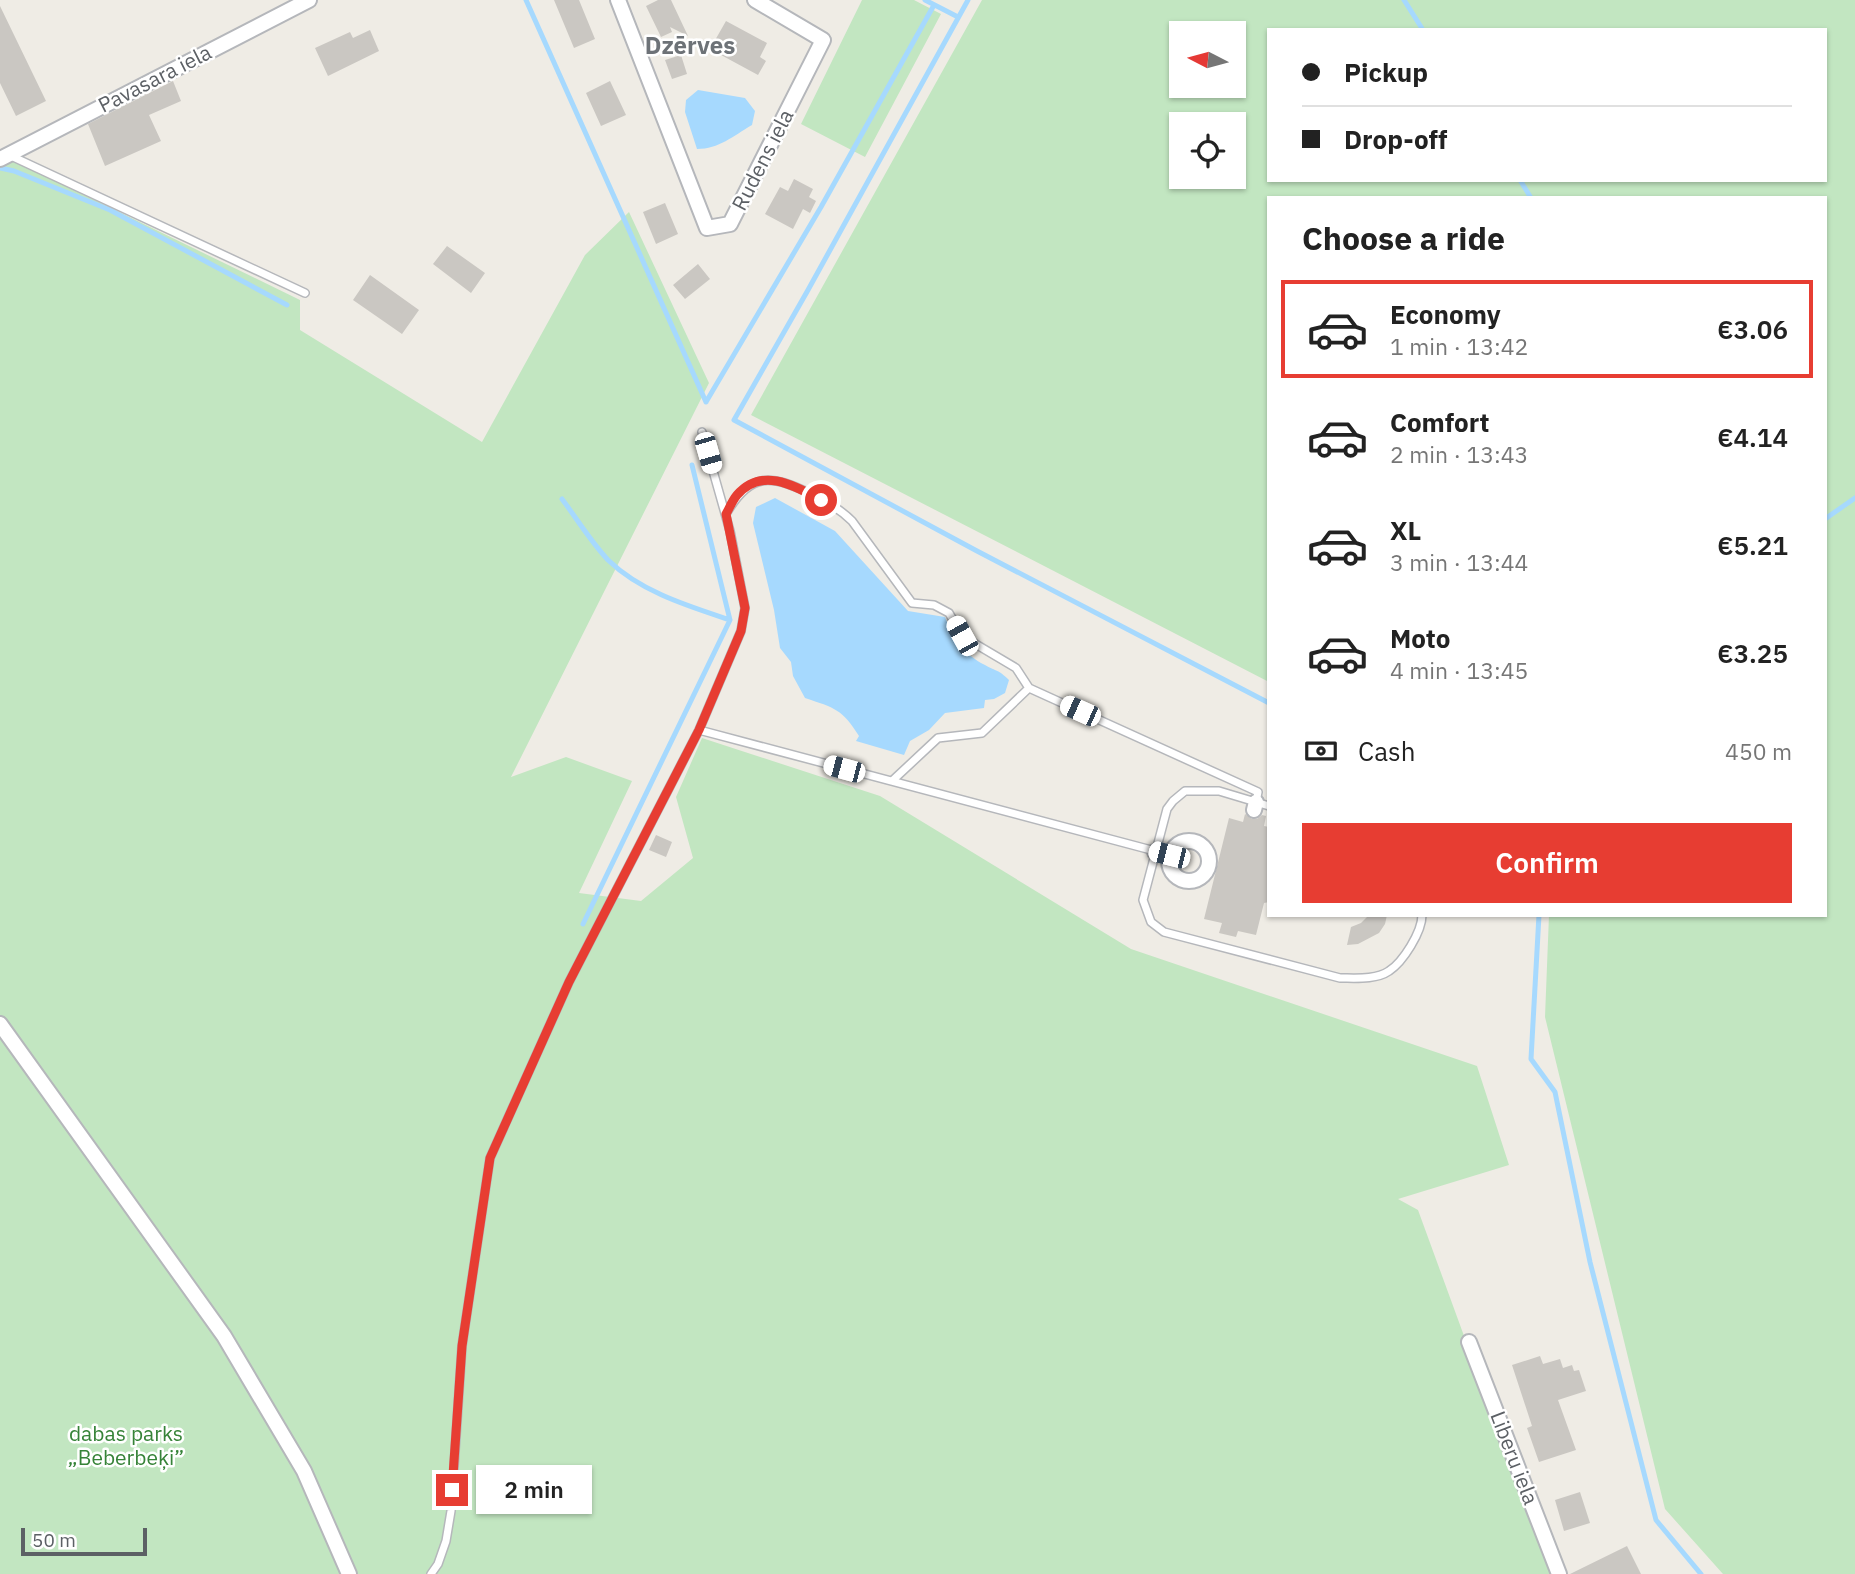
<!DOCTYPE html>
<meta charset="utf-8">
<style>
body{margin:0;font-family:"IBM Plex Sans",sans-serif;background:#f6f6f6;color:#222;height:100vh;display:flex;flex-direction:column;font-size:26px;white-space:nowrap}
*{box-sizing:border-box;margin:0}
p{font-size:23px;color:#767676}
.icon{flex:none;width:38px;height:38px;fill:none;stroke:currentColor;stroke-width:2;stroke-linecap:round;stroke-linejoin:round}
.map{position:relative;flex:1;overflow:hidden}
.side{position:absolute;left:1267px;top:196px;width:560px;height:721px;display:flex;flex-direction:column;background:#fff;border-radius:0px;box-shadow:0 2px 5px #0004}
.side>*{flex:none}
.hud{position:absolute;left:1267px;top:28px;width:560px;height:154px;border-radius:0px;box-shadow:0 2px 5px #0004;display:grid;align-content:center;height:154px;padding:0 35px;background:#fff}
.needle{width:46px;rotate:276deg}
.controls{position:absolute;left:1169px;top:21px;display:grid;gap:14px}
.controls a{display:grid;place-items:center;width:77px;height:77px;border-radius:0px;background:#fff;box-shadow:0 2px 5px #0004;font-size:35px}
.scale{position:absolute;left:21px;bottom:18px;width:126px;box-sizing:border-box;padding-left:7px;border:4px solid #5c6065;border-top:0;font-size:19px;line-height:24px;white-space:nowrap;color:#5c6065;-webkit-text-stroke:5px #fff;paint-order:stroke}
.end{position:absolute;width:32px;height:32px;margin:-16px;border:9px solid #e73d32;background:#fff;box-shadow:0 0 0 4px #fff}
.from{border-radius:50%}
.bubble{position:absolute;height:49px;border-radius:0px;background:#fff;box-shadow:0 2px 5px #0004;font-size:23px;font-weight:600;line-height:49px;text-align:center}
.car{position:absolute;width:21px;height:42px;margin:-21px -10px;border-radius:9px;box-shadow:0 0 5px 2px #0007;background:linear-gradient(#fff 24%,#345 0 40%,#fff 0 76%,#345 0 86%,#fff 0)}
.hud b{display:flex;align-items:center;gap:24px;height:66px;font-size:26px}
.hud b+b{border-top:2px solid #e0e0e0}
.hud i{width:18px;height:18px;background:#222}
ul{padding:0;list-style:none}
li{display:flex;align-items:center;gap:21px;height:98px;margin:0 14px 10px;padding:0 21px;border:4px solid transparent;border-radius:0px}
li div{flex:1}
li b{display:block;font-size:26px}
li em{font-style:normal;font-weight:600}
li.selected{border-color:#e73d32}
li>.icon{width:63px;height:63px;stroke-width:1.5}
h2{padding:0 35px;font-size:32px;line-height:84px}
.pay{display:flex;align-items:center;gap:18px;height:77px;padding:0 35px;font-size:26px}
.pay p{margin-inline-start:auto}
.primary-button{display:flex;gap:14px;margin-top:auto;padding:14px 35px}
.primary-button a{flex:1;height:80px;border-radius:0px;background:#e73d32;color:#fff;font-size:28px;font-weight:600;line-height:80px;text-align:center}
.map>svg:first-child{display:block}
.green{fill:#c2e6c1;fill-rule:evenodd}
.water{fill:#a6d9fe}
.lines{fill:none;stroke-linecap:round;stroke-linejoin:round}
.stream{stroke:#a6d9fe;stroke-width:5}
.building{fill:#cac7c2}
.lane-casing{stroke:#b5b7bb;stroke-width:10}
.street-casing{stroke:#b5b7bb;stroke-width:18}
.lane{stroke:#fff;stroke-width:7}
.street{stroke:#fff;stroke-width:14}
.route{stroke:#e73d32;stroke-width:9}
.labels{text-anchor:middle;stroke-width:5;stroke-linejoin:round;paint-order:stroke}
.street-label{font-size:21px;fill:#5c6065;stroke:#fff}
.park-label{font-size:21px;fill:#368338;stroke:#fff}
.quarter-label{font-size:24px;font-weight:bold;fill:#6d7277;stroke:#fff}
</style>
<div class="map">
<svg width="1855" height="1574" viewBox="0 0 1855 1574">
<rect width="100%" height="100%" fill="#efece5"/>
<path class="green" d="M862 0H914L941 14 865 157 801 124Z
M982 0H1855V1574H1723L1665 1509 1545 1017 1549 915H1825V198H1269V682L751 415ZM1269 30H1825V180H1269ZM1181 33H1234V86H1181ZM1181 124H1234V177H1181Z
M0 154 300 300V330L482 442 585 255 629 212 709 383 511 777 566 757 632 781 579 893 641 901 693 858 676 797 702 738 880 796 1131 949 1477 1066 1509 1165 1398 1199 1418 1210 1551 1574H0Z"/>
<path class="water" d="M698 90 745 98 755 111 752 125C733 136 719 149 697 149L685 112 686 100Z
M775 498 835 531 908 611 945 617C954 639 963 654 985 665 997 672 998 669 1009 680L1005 693 994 699 985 700 984 708 945 713 929 730 910 741 904 755 856 741 859 736C842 709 835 708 805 698L793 676 791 662 780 648 774 610 753 523 756 507Z"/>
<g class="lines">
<path class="stream" d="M526 0 706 402
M925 0 958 17
M968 0 808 290 734 420 977 551 1269 703
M1404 0 1423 30
M0 168 14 171 110 210 287 305
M1520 180 1531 198
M706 402 821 207 934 5
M562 499C577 519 591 542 608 560 641 592 688 606 730 620
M1825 519 1855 498
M1539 915 1531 1059 1555 1092 1590 1262 1656 1520 1701 1574
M583 924 730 620 692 465"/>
</g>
<path class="building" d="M554 0H579L595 39 574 48Z
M658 0H671L688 36 670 27 672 32 661 37 646 6Z
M0 6 46 101 16 116 0 83Z
M726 21 767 43 760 57 766 61 758 75 710 49Z
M370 30 379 51 328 76 315 48 350 32 353 38Z
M681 55 687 74 672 79 665 60Z
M173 81 181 101 149 115 161 141 105 166 88 124Z
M610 81 626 115 601 126 586 93Z
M794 179 813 189 809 197 816 201 810 213 803 209 793 229 765 214 780 187 788 191Z
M665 203 678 234 656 244 643 212Z
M447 246 485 273 471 293 433 264Z
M698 264 710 279 685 299 673 285Z
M370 275 419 310 402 334 353 300Z
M1245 814 1252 819H1257L1262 815 1266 816 1264 826 1269 827V902L1264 903 1256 935 1238 931 1236 937 1219 933 1222 923 1204 919 1229 818 1243 822Z
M656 835 672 842 666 857 649 850Z
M1369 915H1387L1385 924 1379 933 1358 944 1347 945 1351 927 1361 923Z
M1540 1356 1543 1364 1560 1359 1563 1368 1572 1365 1574 1371 1579 1370 1586 1391 1558 1400 1576 1450 1539 1462 1527 1428 1532 1426 1512 1365Z
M1580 1492 1590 1523 1564 1531 1555 1500Z
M1627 1546 1641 1574H1570Z"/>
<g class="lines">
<defs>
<path id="lane" d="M9 155 305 293
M726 514C750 472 771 474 811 494 827 502 840 509 852 521L912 603 934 605 949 613 962 636 1016 668 1029 688
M699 730 1155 851
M892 781 938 738 982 733 1029 688 1258 792 1256 802
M1269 806 1219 791H1185L1173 801 1167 809 1143 900 1151 922 1164 932 1340 978C1355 978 1376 980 1389 971 1403 962 1422 932 1422 915
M431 1574 438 1564 446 1541 451 1511 462 1346 490 1158 569 982 699 730 741 631 745 608 730 531 702 432"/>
<path id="street" d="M618 0 707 228 730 224 823 40 755 0
M0 159 309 0
M1254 810 1256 802
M1169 861a20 20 0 1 1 40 0a20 20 0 1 1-40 0Z
M1155 852 1169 855
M0 1024 224 1336 304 1471 349 1574
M1469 1342 1559 1574"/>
</defs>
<use href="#lane" class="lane-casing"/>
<use href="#street" class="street-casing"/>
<use href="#lane" class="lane"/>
<use href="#street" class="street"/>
</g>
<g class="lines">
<path class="route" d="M452 1490 462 1346 490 1158 569 982 699 730 741 631 745 608 726 514C729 509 732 501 737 495 762 466 795 486 821 500"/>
</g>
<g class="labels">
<g class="street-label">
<text transform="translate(155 79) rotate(-27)" y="7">Pavasara iela</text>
<text transform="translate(763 160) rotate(-63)" y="7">Rudens iela</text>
<text transform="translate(1514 1458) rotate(69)" y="7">Liberu iela</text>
</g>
<g class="park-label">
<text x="126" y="1441">dabas parks<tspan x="126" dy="24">„Beberbeķi”</tspan></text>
</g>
<g class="quarter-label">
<text x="690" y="54">Dzērves</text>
</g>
</g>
</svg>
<div class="controls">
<a><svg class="needle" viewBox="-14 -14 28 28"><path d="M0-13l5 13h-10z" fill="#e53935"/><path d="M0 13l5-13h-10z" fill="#767676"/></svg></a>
<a><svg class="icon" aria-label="locate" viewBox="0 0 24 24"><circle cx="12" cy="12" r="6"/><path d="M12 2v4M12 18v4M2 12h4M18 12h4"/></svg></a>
</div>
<div class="scale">50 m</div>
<i class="end from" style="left:821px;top:500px"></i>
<i class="end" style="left:452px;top:1490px"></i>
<div class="bubble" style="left:476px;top:1465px;width:116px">2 min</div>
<i class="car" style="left:708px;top:453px;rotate:164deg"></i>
<i class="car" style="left:962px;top:636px;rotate:331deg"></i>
<i class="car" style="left:1080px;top:711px;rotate:294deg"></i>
<i class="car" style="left:844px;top:769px;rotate:285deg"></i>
<i class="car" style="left:1169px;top:855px;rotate:284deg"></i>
<div class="hud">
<b><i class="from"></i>Pickup</b>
<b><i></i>Drop-off</b>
</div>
<section class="side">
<h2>Choose a ride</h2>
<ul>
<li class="selected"><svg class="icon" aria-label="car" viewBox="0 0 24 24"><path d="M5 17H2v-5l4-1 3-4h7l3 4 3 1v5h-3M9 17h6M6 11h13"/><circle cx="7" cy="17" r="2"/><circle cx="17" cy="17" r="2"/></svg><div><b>Economy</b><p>1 min · 13:42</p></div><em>€3.06</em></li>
<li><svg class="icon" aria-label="car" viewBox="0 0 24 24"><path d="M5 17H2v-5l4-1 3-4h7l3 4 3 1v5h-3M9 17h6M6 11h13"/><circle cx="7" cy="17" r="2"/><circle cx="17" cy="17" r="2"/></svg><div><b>Comfort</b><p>2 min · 13:43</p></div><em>€4.14</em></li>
<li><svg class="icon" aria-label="car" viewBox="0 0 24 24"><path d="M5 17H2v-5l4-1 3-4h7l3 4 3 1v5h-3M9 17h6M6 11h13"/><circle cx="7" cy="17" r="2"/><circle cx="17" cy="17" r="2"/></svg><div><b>XL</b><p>3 min · 13:44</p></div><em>€5.21</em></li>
<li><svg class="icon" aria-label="car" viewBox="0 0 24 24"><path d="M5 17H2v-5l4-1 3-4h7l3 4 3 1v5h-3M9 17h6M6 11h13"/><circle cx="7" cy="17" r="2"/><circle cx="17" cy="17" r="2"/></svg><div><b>Moto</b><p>4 min · 13:45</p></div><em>€3.25</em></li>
</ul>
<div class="pay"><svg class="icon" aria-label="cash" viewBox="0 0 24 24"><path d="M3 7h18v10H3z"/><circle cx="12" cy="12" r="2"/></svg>Cash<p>450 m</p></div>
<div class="primary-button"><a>Confirm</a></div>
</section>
</div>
